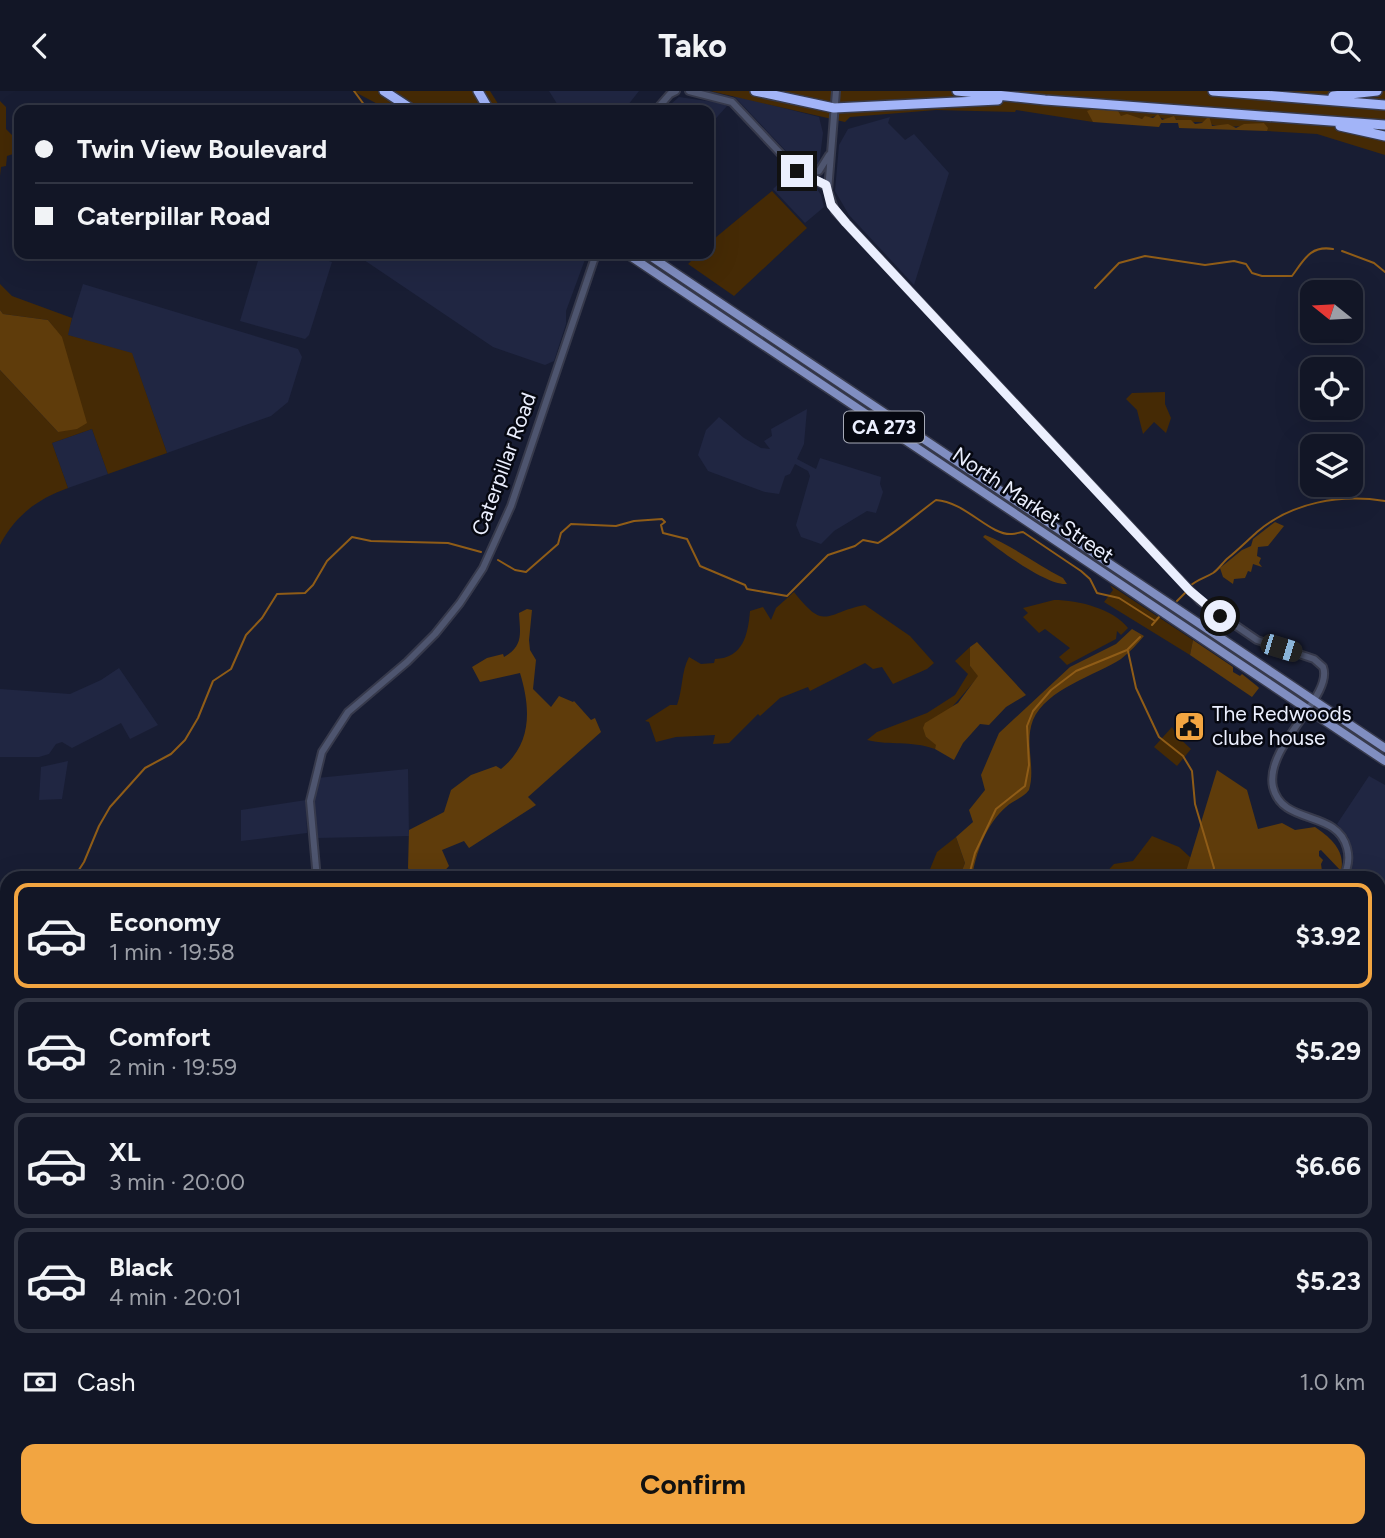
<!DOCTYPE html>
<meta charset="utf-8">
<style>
body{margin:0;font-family:Figtree,sans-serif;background:#1f2332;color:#f1f3f6;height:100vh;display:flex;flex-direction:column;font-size:26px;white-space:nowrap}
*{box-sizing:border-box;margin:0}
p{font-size:23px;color:#9c9fa7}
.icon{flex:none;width:38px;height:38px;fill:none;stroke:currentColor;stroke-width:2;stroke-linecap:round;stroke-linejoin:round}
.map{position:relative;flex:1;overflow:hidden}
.drawer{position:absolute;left:0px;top:780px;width:1386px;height:667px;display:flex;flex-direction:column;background:#121626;border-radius:21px 21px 0 0;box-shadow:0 7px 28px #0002,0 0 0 2px #313543}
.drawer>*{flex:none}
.top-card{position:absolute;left:14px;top:14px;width:700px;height:154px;border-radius:14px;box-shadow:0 7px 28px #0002,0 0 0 2px #313543;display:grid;align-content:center;height:154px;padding:0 21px;background:#121626}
.needle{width:46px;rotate:288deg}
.controls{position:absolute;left:1300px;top:189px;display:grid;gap:14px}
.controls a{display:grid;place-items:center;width:63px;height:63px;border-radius:14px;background:#121626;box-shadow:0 7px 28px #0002,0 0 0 2px #313543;font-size:35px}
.end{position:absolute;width:32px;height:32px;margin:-16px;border:9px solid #ebeffe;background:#111;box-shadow:0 0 0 4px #111}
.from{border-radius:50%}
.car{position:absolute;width:21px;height:42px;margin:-21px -10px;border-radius:9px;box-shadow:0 0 5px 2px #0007;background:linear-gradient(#222 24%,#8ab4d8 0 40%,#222 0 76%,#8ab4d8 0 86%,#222 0)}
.top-card b{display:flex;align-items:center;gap:24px;height:66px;font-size:26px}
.top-card b+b{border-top:2px solid #313543}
.top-card i{width:18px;height:18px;background:#f1f3f6}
ul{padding:12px 0 0;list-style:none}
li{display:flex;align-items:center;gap:21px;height:105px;margin:0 14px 10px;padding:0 7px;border:4px solid #313543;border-radius:14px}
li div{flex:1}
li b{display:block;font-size:26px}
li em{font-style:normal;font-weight:700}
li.on{border-color:#f2a541}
li>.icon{width:63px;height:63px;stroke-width:1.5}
.pay{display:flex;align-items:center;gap:18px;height:77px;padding:0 21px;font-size:26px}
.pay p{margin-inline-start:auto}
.action{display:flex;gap:14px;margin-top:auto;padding:14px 21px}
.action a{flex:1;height:80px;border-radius:14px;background:#f2a541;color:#111;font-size:28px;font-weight:700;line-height:80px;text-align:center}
header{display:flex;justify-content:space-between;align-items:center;height:91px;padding:0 21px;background:#121626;font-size:32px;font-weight:700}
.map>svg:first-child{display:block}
.built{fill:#202642}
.green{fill:#452a05}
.forest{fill:#5f3c0b}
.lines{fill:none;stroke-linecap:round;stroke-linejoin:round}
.stream{stroke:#8f5c17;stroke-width:2}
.minor-casing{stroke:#373a4c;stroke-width:10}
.major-casing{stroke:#373a4c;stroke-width:11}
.highway-casing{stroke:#373a4c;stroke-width:12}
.minor{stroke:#4e556f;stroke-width:6}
.major{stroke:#808ec1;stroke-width:8}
.highway{stroke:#a2b4f8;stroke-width:9}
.rail-casing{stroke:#bfc3d3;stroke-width:4.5}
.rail{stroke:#060811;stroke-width:2;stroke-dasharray:5;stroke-linecap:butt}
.route{stroke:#ebeffe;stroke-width:9}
.labels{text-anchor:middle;stroke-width:5;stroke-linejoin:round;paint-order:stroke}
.shield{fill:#060811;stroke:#a6aab7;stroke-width:2}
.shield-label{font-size:19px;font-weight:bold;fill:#ebeffe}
.street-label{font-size:21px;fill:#ebeffe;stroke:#060811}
.poi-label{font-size:21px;fill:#ebeffe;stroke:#060811;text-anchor:start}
</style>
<header><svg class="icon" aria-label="back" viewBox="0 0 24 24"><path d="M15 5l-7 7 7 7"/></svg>Tako<svg class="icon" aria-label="search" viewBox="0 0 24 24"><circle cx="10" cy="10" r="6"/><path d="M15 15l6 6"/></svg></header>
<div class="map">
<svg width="1385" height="1447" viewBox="0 0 1385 1447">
<rect width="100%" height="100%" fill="#181d33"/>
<path class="built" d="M549 0H639L624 19H561Z
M733 4 819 26 823 42 819 74 810 79 801 76Z
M679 6 721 12 727 15 709 35V19H664Z
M890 26 888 32 905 49 914 43 949 82 914 194 849 124 835 100 839 54 848 38Z
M791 81 799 91 817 98 821 104 824 116 805 132 773 98Z
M260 163H307L332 171 309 244 305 248 240 230Z
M347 163H587L566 220V233L554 270 545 274 493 256 364 169Z
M83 193 298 258 302 266 288 311 271 325 167 362 132 263 67 244Z
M807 318 804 353 797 368 816 378 820 367 881 386 880 393 883 401 876 422 867 420 834 440 821 453 801 446 796 434 810 385 808 380 795 373 790 383 785 385 779 403 765 401 708 380 698 364 706 339 719 326 744 347 761 357 770 358 764 350 772 345 771 338Z
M92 338 108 383 68 397 52 352Z
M119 577 158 634 130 648 121 632 72 657 62 651 56 653 49 663 39 666H0V598L70 603 101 589Z
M68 670 62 708 39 709 41 676Z
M408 678 409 745 317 747 314 713 317 687Z
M1369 685 1385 694V932L1379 936V788L1347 787 1352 776 1353 761 1348 746 1337 733Z
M306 709 307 742 241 750V719Z
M0 1368H7V1440H99L97 1447H0Z"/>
<path class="green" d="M353 0H490L502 19H389Z
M710 0H1385V64L1317 43 1267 40 1264 32C1244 35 1228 38 1209 33 1196 29 1186 34 1170 26L1167 29 1156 25 1141 28 1121 25 1108 19 1092 18 1093 31 1016 19 1015 21 936 19 850 26 845 31Z
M0 10 6 16V38L19 51V61L7 65 6 75 1 76 0 85Z
M772 100 807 137 734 205 688 173 698 163H709V152Z
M0 193 12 205 72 227 68 244 132 262 167 362 108 383 92 338 52 352 68 397C37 408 15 425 0 454V279L58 341 55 238 48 229 3 223 0 219Z
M1165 301V313L1171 327 1166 342 1154 331 1143 343 1137 319 1126 308 1132 302Z
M1110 494 1193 549 1190 564 1104 511 1113 499Z
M794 501C826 542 826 521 865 514L910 545 934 572 927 578 893 593 882 576 873 578 865 572 810 600 808 596 780 607 760 625 758 623 729 652 713 653 715 644 676 646 656 651 649 631 645 630 670 614H677C683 598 681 581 689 566L701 573 714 572 715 568C743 567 748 544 750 520L763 516 771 529 776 517Z
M1054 509C1079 509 1113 518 1128 537L1121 544 1117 540 1116 548 1067 574 1059 566 1070 557 1045 538 1039 542 1023 526 1028 522 1023 517Z
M970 556V575L979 585 926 646 937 654 935 658C909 649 892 655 867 649L877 641 927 622 955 604 968 583 955 570Z
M1172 636 1177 645 1191 658 1177 675 1154 656Z
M1152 745 1179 756 1191 767 1184 787H1101L1114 773 1133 770Z
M956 746 965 772 959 787 926 788 937 761Z
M1385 1073V1258L1380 1260 1379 1092Z"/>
<path class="forest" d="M1092 18 1118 20 1121 25 1127 23 1142 28 1145 25 1153 27 1158 23 1162 29 1174 25 1176 29H1191L1195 33 1202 32 1209 25 1212 35 1228 33 1236 37 1244 33 1264 32 1268 37 1267 40 1179 37 1178 32H1161L1159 36 1093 31 1087 20Z
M0 219 3 223 48 229 62 246 87 332 77 338 58 341 0 279Z
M1275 431 1284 435 1268 455 1258 456 1257 465 1261 467 1259 472 1262 476 1253 473 1251 481 1248 480 1245 487 1234 488 1233 493 1223 486 1220 477 1242 459 1251 455 1253 448Z
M985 444C1010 453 1037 474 1063 487L1067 493C1047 495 999 459 983 446Z
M527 518 532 519 529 549 530 559 536 569 533 598 551 616 559 605 573 611 574 610 591 629 595 627 601 641 528 706 536 714 469 757 464 750 442 759 449 775 438 787H412L408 777 409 739 444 721 451 699 471 684 496 675 501 678C532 653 531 618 520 582L480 591 472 576 487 567 503 563 504 566C524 555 520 542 519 522Z
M1132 538 1144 545C1137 553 1130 561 1121 568 1096 584 1046 598 1033 629 1024 652 1036 676 1029 699 1023 707 1014 709 1006 716 987 732 975 763 972 787H959L965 772 956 746 973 731 969 719 985 699 981 684 999 642 1070 576 1116 553Z
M1193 549 1233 576V581L1240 585 1242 583 1257 595 1259 597 1252 606 1190 564Z
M977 551 1026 604 1006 616 989 634 980 633 963 652 954 669 935 658 936 654 926 646 923 637 925 632 958 612 978 585 970 575V556Z
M1217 679 1247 699 1258 738 1282 732 1295 739 1315 736C1330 746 1346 760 1341 780L1321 759 1319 760V765L1323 769 1321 773 1323 787H1184Z"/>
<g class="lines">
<path class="stream" d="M354 0 368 19
M1342 160 1374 172 1385 181
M1095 197 1119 172 1145 165 1205 174 1234 170 1246 173 1252 182 1262 185H1292C1304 169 1310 154 1333 158
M498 469 515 479 526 481 558 453 561 442 571 433 616 435 634 430 662 428 665 431 661 434 663 442 687 448 700 475 745 494 747 498 787 505 828 464 855 455 863 449 878 452C899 439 917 423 936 409 966 411 990 445 1012 443 1016 443 1020 441 1023 441L1081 480 1090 488 1097 502 1119 507 1155 530
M1190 495C1198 488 1205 487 1213 482 1219 478 1223 471 1228 467 1238 459 1247 450 1257 441 1292 411 1340 403 1385 410
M1177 510 1185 502
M1152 534 1159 526
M1128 560 1136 597 1159 646 1183 665 1192 680 1195 713 1214 777 1211 788
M73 788 84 771 99 735 110 716 145 677 171 663 185 649 198 627 213 590 231 578 246 544 262 527 277 503 305 502 313 494 327 470 352 446 371 450 448 452 481 461
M968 788 975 762 996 718 1025 695 1029 674 1027 635 1033 620 1051 599 1076 580 1127 559 1140 546
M0 852 7 847
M1379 1274 1385 1273
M0 1350 7 1351
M249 1447 250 1440
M406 1447V1440
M1096 1447 1118 1440"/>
<defs>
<path id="minor" d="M689 0 732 11 797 80 828 96
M836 0 828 100 835 120 1200 510 1257 549 1314 568 1323 576C1334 605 1264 655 1273 696 1282 735 1337 718 1347 757 1350 768 1348 778 1342 788
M656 19 670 3 676 0
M801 83 819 80 829 64
M317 788 310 710 322 661 348 621 407 571 435 543 460 512 483 477 511 415 596 163"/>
<path id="major" d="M627 163 1385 670
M647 163 1385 657
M1379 943 1385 939
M1379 951 1385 947
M758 1447 769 1440"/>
<path id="highway" d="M384 0 413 19
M478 0 489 19
M755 0 834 17 998 9
M957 0 1045 9 1385 34
M1213 0 1385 14
M1333 5 1377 0
M1340 35 1385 45"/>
</defs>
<use href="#minor" class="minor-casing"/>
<use href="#major" class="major-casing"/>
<use href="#highway" class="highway-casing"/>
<use href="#minor" class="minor"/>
<use href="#major" class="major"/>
<use href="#highway" class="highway"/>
<defs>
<path id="rail" d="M0 1104 7 1106
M0 1332 7 1331
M1379 1336 1385 1338"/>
</defs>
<use href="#rail" class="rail-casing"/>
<use href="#rail" class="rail"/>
</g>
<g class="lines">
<path class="route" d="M797 80 826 94 831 114 846 132 1190 500 1220 525"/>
</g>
<defs>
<symbol id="civic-square" viewBox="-11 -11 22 22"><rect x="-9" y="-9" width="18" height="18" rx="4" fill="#f2a541" stroke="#060811"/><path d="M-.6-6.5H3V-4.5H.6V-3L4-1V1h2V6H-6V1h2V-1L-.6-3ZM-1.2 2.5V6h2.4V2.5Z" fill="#111"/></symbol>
</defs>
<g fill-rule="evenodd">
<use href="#civic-square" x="1172" y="618" width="35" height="35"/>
</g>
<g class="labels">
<rect class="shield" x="844" y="320.5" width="80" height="31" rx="5"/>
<g class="shield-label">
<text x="884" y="343">CA 273</text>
</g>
<g class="street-label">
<text transform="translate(504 373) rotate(-70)" y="7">Caterpillar Road</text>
<text transform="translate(1033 414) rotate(34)" y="7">North Market Street</text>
</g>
<g class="poi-label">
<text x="1212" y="630">The Redwoods<tspan x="1212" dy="24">clube house</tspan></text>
</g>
</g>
</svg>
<div class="controls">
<a><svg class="needle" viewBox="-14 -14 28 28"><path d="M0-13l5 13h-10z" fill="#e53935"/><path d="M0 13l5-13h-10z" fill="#9c9fa7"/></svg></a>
<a><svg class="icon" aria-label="locate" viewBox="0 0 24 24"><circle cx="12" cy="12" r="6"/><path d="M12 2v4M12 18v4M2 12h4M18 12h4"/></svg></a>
<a><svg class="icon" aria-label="layers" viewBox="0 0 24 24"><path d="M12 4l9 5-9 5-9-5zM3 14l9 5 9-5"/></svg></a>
</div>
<i class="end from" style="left:1220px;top:525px"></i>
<i class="end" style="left:797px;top:80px"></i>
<i class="car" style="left:1281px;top:557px;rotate:107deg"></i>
<div class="top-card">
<b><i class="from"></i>Twin View Boulevard</b>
<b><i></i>Caterpillar Road</b>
</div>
<section class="drawer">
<ul>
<li class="on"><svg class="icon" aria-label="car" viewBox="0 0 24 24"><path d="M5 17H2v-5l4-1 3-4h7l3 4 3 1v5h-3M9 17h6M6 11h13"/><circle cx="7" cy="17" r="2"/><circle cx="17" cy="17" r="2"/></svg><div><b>Economy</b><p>1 min · 19:58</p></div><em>$3.92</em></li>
<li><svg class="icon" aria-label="car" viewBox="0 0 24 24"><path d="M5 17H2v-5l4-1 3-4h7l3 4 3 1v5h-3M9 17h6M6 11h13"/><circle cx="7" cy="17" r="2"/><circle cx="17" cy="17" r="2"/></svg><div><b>Comfort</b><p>2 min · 19:59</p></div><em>$5.29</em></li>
<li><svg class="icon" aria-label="car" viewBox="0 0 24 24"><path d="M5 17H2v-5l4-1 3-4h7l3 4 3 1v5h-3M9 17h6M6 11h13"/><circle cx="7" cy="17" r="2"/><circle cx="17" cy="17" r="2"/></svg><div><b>XL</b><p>3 min · 20:00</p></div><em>$6.66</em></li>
<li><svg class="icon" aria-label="car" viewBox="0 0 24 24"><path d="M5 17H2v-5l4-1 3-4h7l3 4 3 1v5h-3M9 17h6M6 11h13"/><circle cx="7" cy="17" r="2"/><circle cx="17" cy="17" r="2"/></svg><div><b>Black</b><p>4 min · 20:01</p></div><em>$5.23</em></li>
</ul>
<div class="pay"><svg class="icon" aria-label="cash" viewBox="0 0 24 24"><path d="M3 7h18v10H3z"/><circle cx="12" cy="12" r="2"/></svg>Cash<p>1.0 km</p></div>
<div class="action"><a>Confirm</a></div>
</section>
</div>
